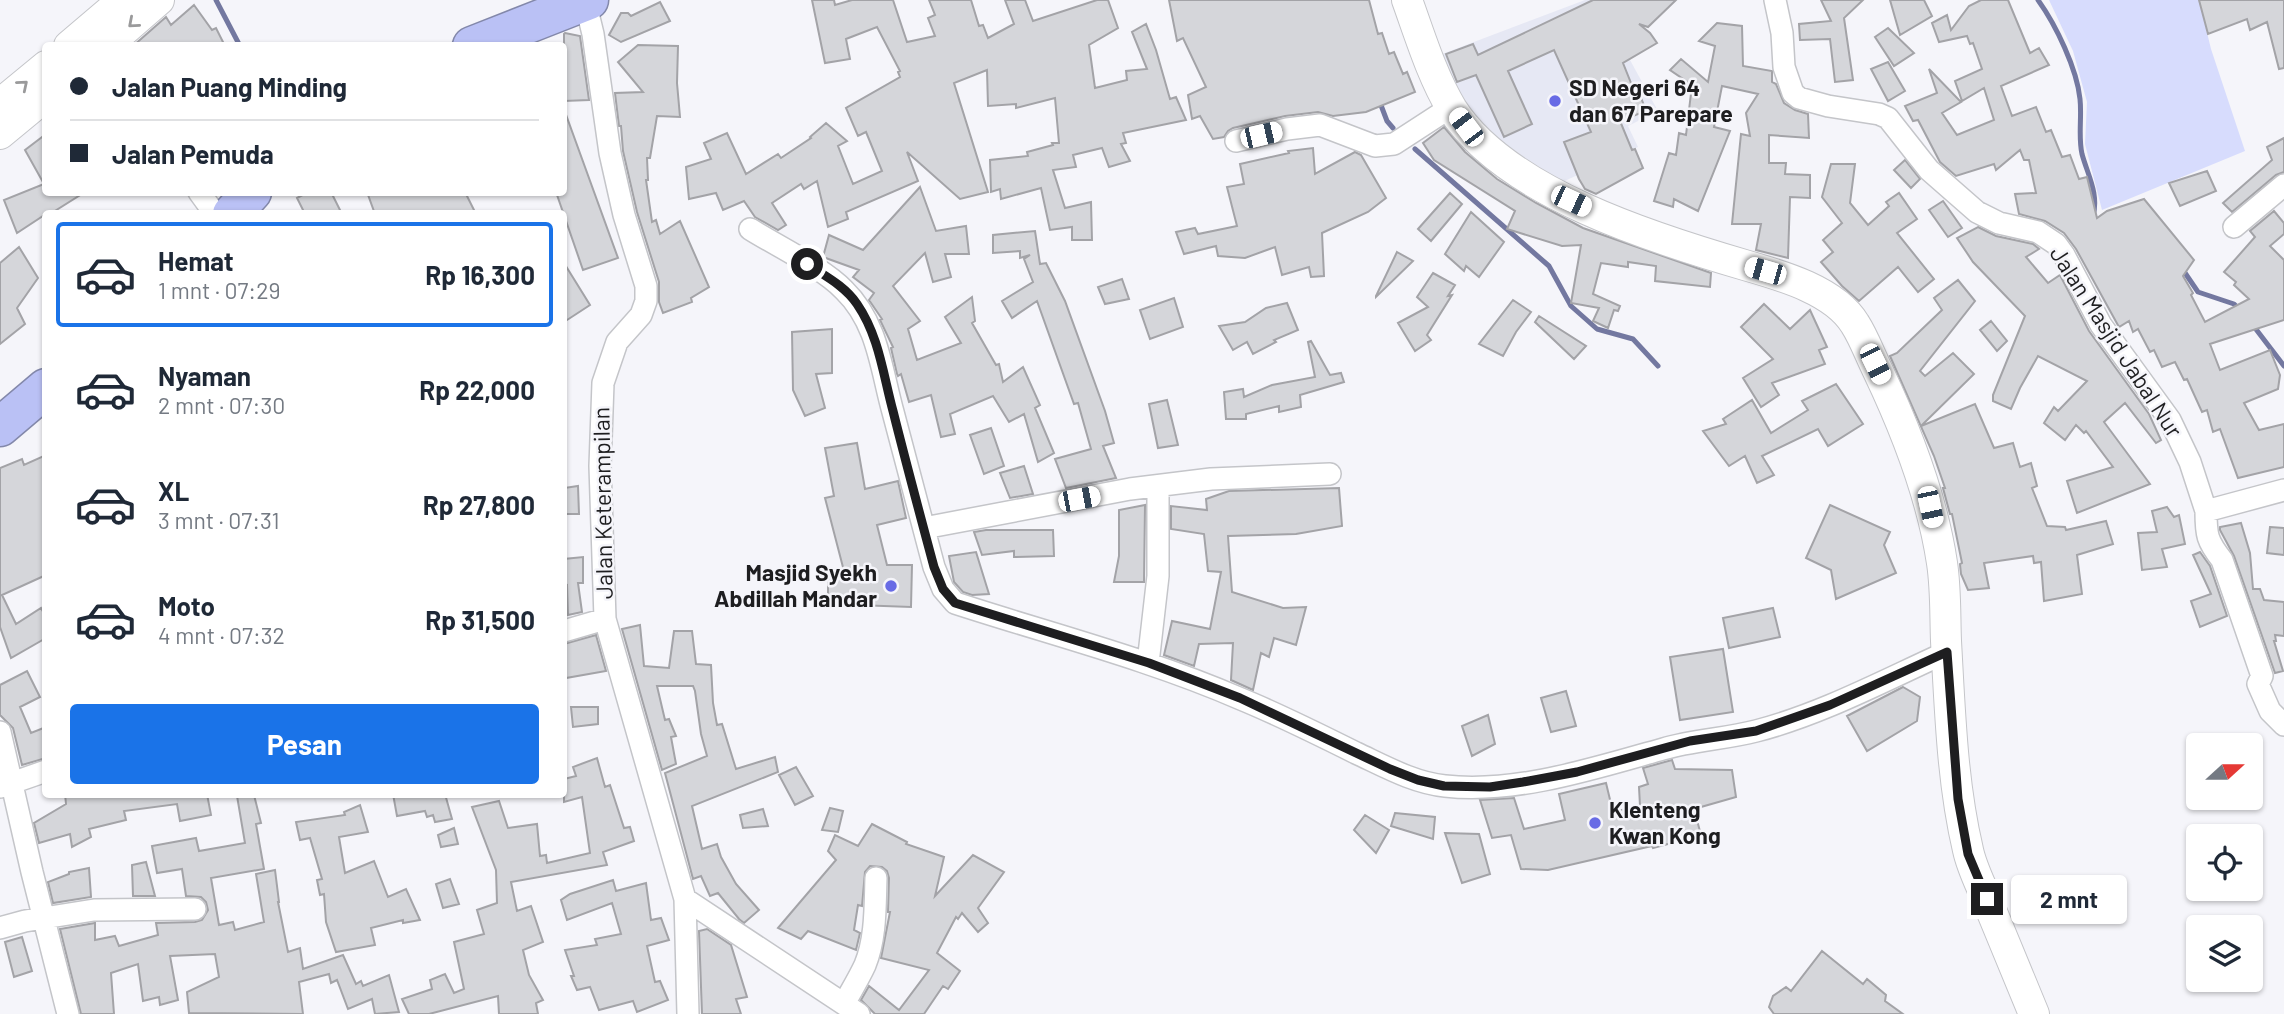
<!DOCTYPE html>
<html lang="id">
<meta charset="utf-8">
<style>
body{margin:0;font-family:Barlow,sans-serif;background:#f2f2f3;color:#1f2937;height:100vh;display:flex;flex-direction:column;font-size:26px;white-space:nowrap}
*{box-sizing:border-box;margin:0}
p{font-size:23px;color:#747a83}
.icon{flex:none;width:38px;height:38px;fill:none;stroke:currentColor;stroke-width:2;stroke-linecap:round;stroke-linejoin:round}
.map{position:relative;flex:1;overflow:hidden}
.side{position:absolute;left:42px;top:210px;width:525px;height:588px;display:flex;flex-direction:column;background:#fff;border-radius:7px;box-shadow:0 2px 5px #0004}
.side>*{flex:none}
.guide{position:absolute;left:42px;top:42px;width:525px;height:154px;border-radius:7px;box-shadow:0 2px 5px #0004;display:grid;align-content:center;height:154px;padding:0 28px;background:#fff}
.needle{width:46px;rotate:69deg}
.controls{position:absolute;left:2186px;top:733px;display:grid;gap:14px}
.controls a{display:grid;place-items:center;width:77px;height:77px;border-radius:7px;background:#fff;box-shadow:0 2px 5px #0004;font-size:35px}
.end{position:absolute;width:32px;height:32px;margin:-16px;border:9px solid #1e1e20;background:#fff;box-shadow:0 0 0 4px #fff}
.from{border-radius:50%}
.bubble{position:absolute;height:49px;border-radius:7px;background:#fff;box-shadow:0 2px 5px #0004;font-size:23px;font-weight:700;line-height:49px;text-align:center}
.car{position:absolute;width:21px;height:42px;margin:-21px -10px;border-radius:9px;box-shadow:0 0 5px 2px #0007;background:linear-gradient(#fff 24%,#345 0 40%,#fff 0 76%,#345 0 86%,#fff 0)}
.guide b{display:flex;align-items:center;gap:24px;height:66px;font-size:26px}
.guide b+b{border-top:2px solid #e0e1e3}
.guide i{width:18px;height:18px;background:#1f2937}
ul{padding:12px 0 0;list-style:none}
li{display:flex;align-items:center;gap:21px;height:105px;margin:0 14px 10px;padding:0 14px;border:4px solid transparent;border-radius:7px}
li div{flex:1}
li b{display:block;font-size:26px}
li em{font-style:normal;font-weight:700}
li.current{border-color:#1a73e8}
li>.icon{width:63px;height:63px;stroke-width:1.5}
.action{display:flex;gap:14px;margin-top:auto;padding:14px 28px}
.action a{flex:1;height:80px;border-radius:7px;background:#1a73e8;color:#fff;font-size:28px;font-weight:700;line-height:80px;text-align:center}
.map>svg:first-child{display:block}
.built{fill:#e6e8f4}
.green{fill:#d7dcfd}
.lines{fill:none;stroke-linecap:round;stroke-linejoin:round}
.stream{stroke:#7378a0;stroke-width:5}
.building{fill:#d5d6da;stroke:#a3a3a7;stroke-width:2}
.street-casing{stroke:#c4c5c9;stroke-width:24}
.secondary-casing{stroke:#c4c5c9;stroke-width:32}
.highway-casing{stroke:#8388aa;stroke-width:41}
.street{stroke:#fff;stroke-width:21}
.secondary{stroke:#fff;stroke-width:30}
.highway{stroke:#bac1f5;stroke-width:38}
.oneway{stroke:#9a9a9b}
.route{stroke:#1e1e20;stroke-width:9}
.poi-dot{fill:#686be5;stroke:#f5f5fa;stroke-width:2.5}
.labels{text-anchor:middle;stroke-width:5;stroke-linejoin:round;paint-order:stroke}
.poi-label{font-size:23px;font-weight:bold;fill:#1e1e20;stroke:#f5f5fa;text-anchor:start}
.street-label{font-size:23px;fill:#1e1e20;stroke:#f5f5fa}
</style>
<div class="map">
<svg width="2284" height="1014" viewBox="0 0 2284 1014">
<rect width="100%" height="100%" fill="#f5f5fa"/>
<path class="built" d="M1585 0H1597L1658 111 1628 126 1638 147 1556 185 1482 139 1437 56Z"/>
<path class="green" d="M2049 0H2199L2211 49 2245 151 2102 210 2085 144 2087 102 2073 51Z"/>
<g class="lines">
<path class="stream" d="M216 0 240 46
M2038 0C2056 25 2077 69 2080 99 2082 117 2078 137 2082 154 2088 176 2099 193 2093 217
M1379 100 1387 121 1393 128
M1415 149 1549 266 1571 306 1597 329 1633 339 1658 366
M2181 267 2198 292 2234 304 2239 309
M2252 324 2284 366"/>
</g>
<path class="building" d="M812 0H834L835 5 852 0H893L907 42 935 36 928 18 935 15 929 0H971L979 26 983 25 988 38 1014 24 1005 0H1025L1033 21 1097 0H1108L1118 28 1089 45 1095 88 1127 80 1126 71 1147 69 1132 32 1146 24 1156 50 1170 99 1176 97 1186 120 1123 133 1126 143 1121 144 1130 161 1109 167 1102 148 1073 155 1076 167 1053 170 1065 208 1091 202 1092 240H1072V227L1050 230 1041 188 1001 199 1000 189 991 192 990 160 1028 156 1027 152 1053 145 1052 143H1059L1055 98 1016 108V104L988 106 987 70 954 83 988 192 960 199 907 152 918 181 846 212 848 219 828 227 817 181 804 189 801 184 772 203 786 225 778 230 755 217 744 201 723 210 716 193 689 199 686 167 711 159 704 143 727 133 746 174 778 154 781 158 811 138 810 137 826 123 847 141 838 146 853 184 882 171 866 132 858 136 846 108 900 77 898 72 900 71 877 27 846 39 850 59 825 63Z
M1169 0H1369L1378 34 1382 33 1389 54 1394 52 1403 74 1407 72 1415 92 1366 112 1333 116 1318 112 1285 116 1233 128 1228 131 1224 137 1213 139 1200 116 1192 119 1188 95 1206 87 1183 38 1177 41Z
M1593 0H1676L1648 27 1639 24 1650 33 1657 43 1623 63 1633 88 1637 87 1646 111 1620 121 1632 150 1635 149 1643 168 1596 194 1585 189 1579 179 1564 142 1591 132 1554 50 1508 71 1532 124 1504 137 1476 75 1457 82 1446 54 1473 44 1478 55Z
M1821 0H1863L1844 18 1853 80 1835 82 1830 39 1800 40 1799 24 1831 21Z
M1890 0H1924L1932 16 1900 35Z
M1981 0H2008L2030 53 2039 48 2049 65 2001 86 2012 116 2036 107 2046 132 2051 130 2062 157 2070 155 2079 179 2087 177 2097 218 2107 211 2144 199 2194 260 2183 276 2193 293 2191 295 2205 322 2249 299 2234 285 2236 282 2224 272 2255 237 2250 231 2274 211 2284 223V234L2270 246 2284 260V320L2210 344 2220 370 2270 350 2280 375 2278 389 2244 403 2259 430 2284 424V467L2238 478 2220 429 2213 432 2207 410 2202 412 2187 379 2184 380 2175 362 2162 367 2154 350 2150 352 2138 329 2133 332 2129 321 2119 327 2076 249 2064 233 2045 221 2019 214 2015 194 2036 193 2029 160H2024L2020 150 1996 170 1994 164 1956 176 1940 162 1918 120 1913 121 1905 106 1937 93 1929 69 1961 102 1942 113 1957 135 1994 120 1984 88 1962 101 1955 81 1982 69 1973 43 1970 44 1967 36 1939 42 1932 23 1947 15 1951 30 1969 6Z
M2199 0H2284V68L2279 69 2267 22 2250 30 2247 19 2208 34Z
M660 2 670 21 621 42 609 35 621 13H628L631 16Z
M194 5 212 30 216 28 225 46H133L166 17 171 25Z
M1717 23 1742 26 1743 66 1772 71V82L1776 84 1784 103 1795 110 1808 114 1809 138 1769 135V163H1786L1785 174 1810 175V198L1790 197 1788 258 1756 250 1761 224H1732L1741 134 1750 136 1746 113 1758 94 1722 86 1714 127 1730 131 1698 211 1674 199 1673 207 1654 201 1669 153 1676 155 1679 133 1686 135 1692 85 1670 70 1681 59 1708 82 1715 46 1699 41Z
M1888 28 1914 53 1894 66 1875 37Z
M565 33 580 36 589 100 564 101V34Z
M638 45 678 46 677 83 680 117 657 116 650 158H647L648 180H646L652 222 656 220 660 234 680 221 709 287 691 298 692 302 663 313 659 302V282L637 212 623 151 621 126H619L615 93 643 92 618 62Z
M1888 62 1905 91 1888 101 1871 69Z
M564 112H565L618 258 583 270 556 192H564Z
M1444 127 1465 152 1497 179 1536 203 1583 228 1711 273 1710 287 1655 281 1656 266 1628 262V267L1601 263 1593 294 1620 306 1618 311 1614 310 1608 328 1593 321 1599 308 1571 303 1581 245 1562 246 1507 229 1515 211 1434 160 1423 143Z
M46 134V192H85L50 214H46L17 233 4 200 44 184 25 150Z
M2284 138V172L2276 175 2232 212 2223 203 2272 160 2267 147Z
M1313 148 1315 174 1355 152 1361 155 1386 198 1368 212 1322 233 1324 276 1311 277 1309 267 1282 275 1275 247 1245 258 1218 256 1216 246 1184 254 1176 232 1195 228 1198 234 1237 226 1227 187 1244 184 1240 164 1289 153 1288 151Z
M1905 160 1920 179 1911 188 1894 170Z
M1831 164H1855L1850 203 1868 225 1889 206 1886 202 1899 193 1917 219 1897 233 1934 279 1918 292 1898 267 1859 301 1842 286 1821 262 1833 252 1823 240 1842 223 1822 197Z
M2207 171 2216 191 2180 206 2169 183Z
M920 187 936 231 966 226 969 254H945L951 277 933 282 925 253 893 286 920 321 908 329 917 360 961 343 945 317 972 297 975 321 972 323 996 365 999 364 1003 382 1023 367 1040 405 1035 408 1054 453 1038 462 1024 414 1009 422 993 396 950 414 955 434 941 437 931 395 909 402 901 374 898 376 897 374 891 348 893 347 880 320 882 319 869 300 874 293 853 277 859 270 823 257 829 235 863 250Z
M308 192H331L342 214H305L297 198Z
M367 192H465L476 214H375Z
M1450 193 1462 204 1431 241 1418 229Z
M1943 201 1962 228 1948 237 1929 210Z
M1471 212 1504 242 1479 277 1466 266 1464 271 1445 254Z
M1978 227 1996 236 2033 244 2039 249 2026 257 2048 283 2060 275 2089 331 2149 414 2161 440 2156 443 2125 403 2104 422 2150 484 2077 513 2067 481 2113 467 2086 431 2084 433 2076 425 2065 440 2044 423 2054 407 2058 411 2087 381 2038 356 2020 388 2011 409 1993 401V395L2025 316 1973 262 1957 238Z
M1035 231 1040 264 1046 263 1065 301 1105 411 1114 443 1103 446 1116 478 1066 488 1055 459 1091 449 1078 403 1074 404 1037 301 1012 318 1002 301 1033 282 1024 259 1030 255 1020 258V251L993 253V235Z
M19 247 38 278 17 308 25 324 0 344V263Z
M1397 252 1413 261 1376 297V296Z
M564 263 590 305 564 322Z
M1433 273 1455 285 1448 296 1452 295 1427 335 1431 340 1415 351 1398 323 1428 307 1417 297Z
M1122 279 1129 299 1105 304 1098 287Z
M1958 280 1975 301 1920 371 1925 376 1953 353 1974 374 1921 426 1975 404 1994 448 2013 443 2020 467 2031 463 2037 486 2032 488 2047 526 2065 527 2066 530 2106 521 2113 544 2077 555 2082 594 2044 601 2041 562 2034 563 2033 556 1984 563 1989 588 1968 590 1961 574 1960 564 1962 563 1952 514H1950L1943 488H1945L1934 456 1890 356 1897 353 1942 310 1934 298Z
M1174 298 1183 327 1150 339 1140 310Z
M1513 300 1531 312 1516 332 1503 356 1479 344Z
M1287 303 1298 330 1274 340 1276 342 1253 354 1247 342 1233 350 1219 326 1245 322 1266 308Z
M1764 304 1790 329 1810 310 1827 347 1819 350 1825 364 1772 383 1779 395 1761 407 1743 378 1773 359 1741 327Z
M1539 316 1586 346 1574 359 1535 322Z
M1991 321 2007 341 1997 351 1980 330Z
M832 329V373L816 374 825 408 805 416 793 390 792 332Z
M1311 341 1330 375 1341 373 1344 382 1300 395 1301 407 1279 412V406L1246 414V419H1226L1224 392 1243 389 1244 397 1272 385 1315 377 1308 342Z
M1836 384 1863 424 1828 446 1818 429 1762 456 1774 475 1757 483 1745 456 1729 466 1703 431 1726 424 1723 419 1752 400 1771 433 1808 410 1802 401Z
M1167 400 1178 445 1158 448 1149 404Z
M991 428 1004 466 984 474 970 435Z
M857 443 865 489 898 481 906 518 877 525 887 565H912L911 607 828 604V575H845L825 498 834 496 825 448Z
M46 455V575L2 595 16 624 41 608 46 617V638L11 658 0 627V468L22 459 24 465Z
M1024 466 1033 494 1010 498 1000 473Z
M578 486 579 514H564V488Z
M1339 488 1342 526 1296 534 1228 536 1232 592 1283 608 1306 607 1296 645 1274 638 1269 657 1261 653 1253 690 1231 680 1233 643 1199 644 1194 666 1164 655 1172 621 1210 629 1221 572 1208 571 1204 534 1171 529V506L1207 510 1206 499 1229 491Z
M1145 505 1144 582H1114L1119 556V510Z
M1830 505 1890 532 1884 545 1896 573 1836 599 1831 570 1806 558Z
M2167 507 2174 517 2179 515 2185 544 2162 549 2167 567 2142 570 2138 533 2157 532 2152 511Z
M2241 523 2250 553 2253 589H2260L2264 600 2284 602V636L2275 635 2276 641H2274L2283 671 2275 673 2234 556 2220 530V527Z
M2270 527 2284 528V555L2267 553Z
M986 530H1053L1054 556 1014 557V551L982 555 974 532Z
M976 552 989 594 972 595 963 592 954 582 949 556Z
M2200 552 2210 566 2227 616 2200 627 2191 601 2211 594 2193 555Z
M583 557V583H578L582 612 568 615 567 585 564 586V559Z
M1773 608 1780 637 1729 648 1723 618Z
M640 625 644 666 669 668 674 631H692L696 664 711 665 713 703 717 725 722 724 736 769 775 757 778 772 692 806 702 849 717 844 721 857 736 884 759 910 744 923 739 919 718 893 710 896 701 876 693 879 665 773 707 756 701 734 695 691 693 686H657L665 720 669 719 676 736 671 737 676 764 662 770 622 629Z
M596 635 606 671 566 678 564 666V644Z
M1723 649 1733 712 1680 720 1670 657Z
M27 671 40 697 20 707 31 733 46 727V758L22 765 13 728 0 715V685Z
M1903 687 1920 697 1917 721 1867 751 1847 716Z
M1566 691 1576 726 1551 732 1541 698Z
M571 707H598V724L573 727Z
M1488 715 1495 744 1472 756 1462 726Z
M597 758 605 787 610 785 624 828 630 827 634 841 603 852 607 865 511 882 517 911 531 906 543 942 523 950 529 975 543 1000 536 1003 538 1014H499L498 996 429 1014H409L402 999 432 989 430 980 445 974 454 993 464 989 454 942 484 934 477 910 497 903 496 870 472 807 499 801 508 828 537 824 540 856 546 855 547 863 590 853 582 797 564 802V779L576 776 573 767Z
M1672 760 1675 769 1732 770 1736 797 1694 809 1701 835 1653 848 1652 846 1548 870 1521 869 1511 835 1492 838 1480 800 1514 798 1524 829 1565 820 1559 794 1606 783 1613 812 1640 806 1639 787 1648 784 1643 768Z
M796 767 813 796 795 805 779 775Z
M65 794H207L211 815 180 821 177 804 124 811 126 820 89 829 91 837 72 847 70 834 39 843 34 823 66 804Z
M393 794H445L452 819 435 822 433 815 427 817 425 811 397 816Z
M254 795 261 823 256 824 264 869 211 878 219 925 233 922 235 930 264 922 256 874 275 870 279 902H278L288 952 300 948 303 969 343 955 356 984 361 981 363 986 389 975 399 1012 375 1014 372 999 348 1009 337 980 331 983 329 974 299 982 303 1014 189 1013 187 992 219 977 215 954 170 956 178 1000 160 1005 159 997 143 1001 138 964 111 973 114 1014H81L60 929 95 923V940L115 936 119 946 158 935 156 923 195 922 202 920 208 910 206 902 201 897 186 896 182 869 157 873 152 846 196 838 199 851 245 843 237 796Z
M360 805 368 832 339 837 345 873 374 861 388 897 406 889 420 920 403 923V920L371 928 375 945 336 952 326 922 324 894 320 895 317 880 322 879 310 838 300 840 296 822 345 815 344 812Z
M830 808 843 811 838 832 822 830Z
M763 809 768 826 743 828 740 815Z
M1395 813 1435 817 1433 839 1391 826Z
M1365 815 1389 830 1376 853 1354 830Z
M872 824 907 842 906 844 944 857 935 896 973 855 1004 872 978 908 988 923 978 932 962 913 958 919 956 917 937 953 960 971 948 989 943 986 924 1014H875L861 1000 869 986 899 1010 929 970 881 958 890 912H888L889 878 887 871 882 867 870 866 865 872 862 906 858 905 854 930 860 933 856 950 808 931 801 939 778 928 836 860 828 851 835 835 858 846Z
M454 828 458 844 441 847 438 835Z
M1445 833 1479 834 1490 874 1462 883Z
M146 862 155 896H133L132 865Z
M89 868 91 897 53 903 48 882 69 874V872Z
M450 879 459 904 443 908 436 884Z
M613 880 616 891 646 883 651 920 661 918 669 940 647 946 655 982 660 981 668 1000 637 1012 633 1001 599 1010 590 987 577 990 571 976H574L565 950 597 945 595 939 621 934 612 903 567 920 561 900 570 894Z
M707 929 731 945 747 997 736 999 741 1014H702L699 931Z
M22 937 32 971 14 977 5 942Z
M1822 951 1863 984 1867 979 1886 995 1885 1001 1903 1014H1774L1769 1007 1773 996 1786 987 1791 991Z"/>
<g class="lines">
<defs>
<path id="street" d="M1775 0 1782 33 1784 67 1793 93 1799 98 1828 106 1879 114 1888 118 1929 170 1977 212 1999 223 2038 232 2056 244 2064 255 2101 325 2170 420 2190 462 2206 511 2284 490
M585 1 593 34 610 153 624 215 646 286V301L641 315 617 342 603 383 600 466 605 619 685 899 688 1014
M1236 141 1287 129 1320 125 1375 146 1394 144 1451 107
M199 192 215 214
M2234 227 2284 185
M750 229C777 246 823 268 844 290 878 323 881 369 893 412 907 464 921 516 934 567L943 589 955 603C1050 634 1149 659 1241 699 1280 715 1318 734 1356 753 1384 766 1414 783 1445 786 1516 794 1595 768 1663 749 1694 740 1725 739 1756 731 1822 714 1885 680 1947 652
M2206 511C2206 535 2207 541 2222 560L2262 676 2258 684 2270 711 2284 725
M924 528 1130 489 1211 479 1330 474
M564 631 605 619
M1148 663 1158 576V486
M0 732 32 872 68 1014
M0 787 46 771
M685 899 859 1014
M0 928 25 921 94 910 195 909
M844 1004C851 991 859 978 865 965 876 938 875 907 876 878"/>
<path id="secondary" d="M1407 0C1420 36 1432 76 1452 109 1506 193 1655 239 1748 266 1783 276 1835 291 1855 324 1864 338 1870 355 1878 371 1907 432 1932 496 1942 563 1946 589 1945 616 1946 641 1950 711 1952 782 1968 850 1972 869 1982 887 1989 905 2004 942 2019 978 2034 1014
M69 46 123 0
M106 46 159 0
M0 104 46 66
M0 134 46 96"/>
<path id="highway" d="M472 46 589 0
M232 214 252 192
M0 427 46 388"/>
</defs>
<use href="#street" class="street-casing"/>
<use href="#secondary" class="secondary-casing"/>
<use href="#highway" class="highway-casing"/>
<use href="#street" class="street"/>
<use href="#secondary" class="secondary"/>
<use href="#highway" class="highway"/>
</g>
<defs><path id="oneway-chevron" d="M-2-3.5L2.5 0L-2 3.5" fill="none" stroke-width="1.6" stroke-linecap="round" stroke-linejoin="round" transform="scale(1.75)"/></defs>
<g class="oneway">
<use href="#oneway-chevron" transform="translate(133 23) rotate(139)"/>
<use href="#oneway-chevron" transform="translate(23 85) rotate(-40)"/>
</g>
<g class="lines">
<path class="route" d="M807 264C825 276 845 286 857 304 879 336 883 374 893 411 906 463 920 515 934 567L943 589 955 603 1149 663 1240 698 1390 769 1418 780 1444 786 1490 787 1523 782 1577 772 1690 741 1756 731 1830 705 1947 652 1958 799 1968 854 1987 899"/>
</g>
<g class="poi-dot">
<circle cx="1555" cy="101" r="7"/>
<circle cx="891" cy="586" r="7"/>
<circle cx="1595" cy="823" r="7"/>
</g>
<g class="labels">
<g class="poi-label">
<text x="1569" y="96">SD Negeri 64<tspan x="1569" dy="26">dan 67 Parepare</tspan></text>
<text x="877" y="581" text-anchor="end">Masjid Syekh<tspan x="877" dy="26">Abdillah Mandar</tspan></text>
<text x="1609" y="818">Klenteng<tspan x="1609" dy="26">Kwan Kong</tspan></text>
</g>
<g class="street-label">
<text transform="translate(2116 342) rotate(57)" y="8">Jalan Masjid Jabal Nur</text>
<text transform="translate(603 503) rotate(-91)" y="8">Jalan Keterampilan</text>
</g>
</g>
</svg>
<div class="controls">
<a><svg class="needle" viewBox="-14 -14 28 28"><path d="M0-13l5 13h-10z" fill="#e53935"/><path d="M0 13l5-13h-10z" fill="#747a83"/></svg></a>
<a><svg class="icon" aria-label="locate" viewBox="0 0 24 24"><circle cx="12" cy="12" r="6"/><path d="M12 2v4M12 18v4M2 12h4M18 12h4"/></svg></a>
<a><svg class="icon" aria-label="layers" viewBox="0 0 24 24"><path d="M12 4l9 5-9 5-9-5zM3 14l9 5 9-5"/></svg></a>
</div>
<i class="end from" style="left:807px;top:264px"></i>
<i class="end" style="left:1987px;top:899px"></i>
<div class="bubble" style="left:2011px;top:875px;width:116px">2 mnt</div>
<i class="car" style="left:1466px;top:127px;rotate:323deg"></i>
<i class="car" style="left:1261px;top:135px;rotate:77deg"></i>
<i class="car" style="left:1571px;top:201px;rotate:115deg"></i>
<i class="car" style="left:1765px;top:271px;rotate:286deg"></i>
<i class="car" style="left:1875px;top:364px;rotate:154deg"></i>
<i class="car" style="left:1079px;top:499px;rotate:79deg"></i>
<i class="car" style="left:1930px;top:507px;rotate:168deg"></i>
<div class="guide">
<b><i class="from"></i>Jalan Puang Minding</b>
<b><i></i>Jalan Pemuda</b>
</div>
<section class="side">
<ul>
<li class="current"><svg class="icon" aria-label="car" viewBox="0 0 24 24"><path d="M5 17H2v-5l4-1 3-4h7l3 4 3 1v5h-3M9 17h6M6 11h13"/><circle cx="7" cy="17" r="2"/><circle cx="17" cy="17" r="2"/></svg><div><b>Hemat</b><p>1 mnt · 07:29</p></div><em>Rp 16,300</em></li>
<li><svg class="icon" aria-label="car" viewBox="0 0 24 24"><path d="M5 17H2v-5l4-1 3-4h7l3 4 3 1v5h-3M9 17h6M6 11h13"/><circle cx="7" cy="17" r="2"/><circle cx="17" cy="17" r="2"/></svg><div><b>Nyaman</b><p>2 mnt · 07:30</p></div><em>Rp 22,000</em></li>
<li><svg class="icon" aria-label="car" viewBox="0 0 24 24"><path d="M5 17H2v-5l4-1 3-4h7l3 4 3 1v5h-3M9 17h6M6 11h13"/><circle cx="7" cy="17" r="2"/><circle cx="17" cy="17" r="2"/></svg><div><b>XL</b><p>3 mnt · 07:31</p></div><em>Rp 27,800</em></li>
<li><svg class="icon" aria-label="car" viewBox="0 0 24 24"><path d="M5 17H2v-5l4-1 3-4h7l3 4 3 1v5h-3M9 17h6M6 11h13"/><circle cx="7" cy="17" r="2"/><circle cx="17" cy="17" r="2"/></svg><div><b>Moto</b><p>4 mnt · 07:32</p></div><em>Rp 31,500</em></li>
</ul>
<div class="action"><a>Pesan</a></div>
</section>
</div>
